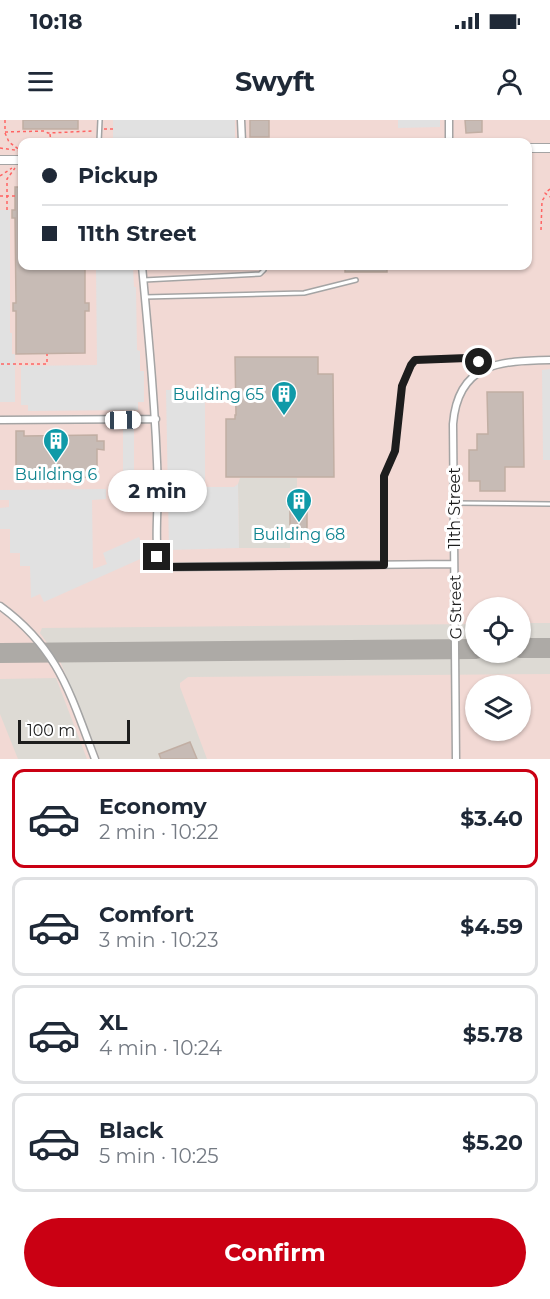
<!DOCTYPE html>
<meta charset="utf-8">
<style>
body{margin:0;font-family:Montserrat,sans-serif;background:#f2f2f3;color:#1f2937;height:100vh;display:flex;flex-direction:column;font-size:22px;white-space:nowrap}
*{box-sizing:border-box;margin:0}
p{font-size:20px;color:#747a83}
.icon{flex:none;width:33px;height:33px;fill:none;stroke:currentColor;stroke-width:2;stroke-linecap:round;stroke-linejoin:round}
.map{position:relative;height:639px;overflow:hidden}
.details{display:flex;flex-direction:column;background:#fff;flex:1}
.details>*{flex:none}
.top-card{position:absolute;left:18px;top:18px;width:514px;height:132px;border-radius:12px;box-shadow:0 2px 4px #0004;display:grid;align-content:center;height:132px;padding:0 24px;background:#fff}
.controls{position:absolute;left:465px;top:477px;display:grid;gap:12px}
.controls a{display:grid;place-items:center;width:66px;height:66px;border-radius:50%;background:#fff;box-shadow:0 2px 4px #0004;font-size:30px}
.scale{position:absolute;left:18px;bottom:15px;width:112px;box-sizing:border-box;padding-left:6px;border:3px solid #1d1d1d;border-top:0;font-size:16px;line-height:21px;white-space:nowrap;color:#1d1d1d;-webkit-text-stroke:4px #fff;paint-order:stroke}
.end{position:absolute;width:27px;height:27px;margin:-14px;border:8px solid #1d1d1d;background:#fff;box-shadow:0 0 0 3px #fff}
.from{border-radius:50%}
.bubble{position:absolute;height:42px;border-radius:21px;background:#fff;box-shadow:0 2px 4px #0004;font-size:20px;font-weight:700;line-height:42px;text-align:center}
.car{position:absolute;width:18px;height:36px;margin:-18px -9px;border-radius:8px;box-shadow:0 0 4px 2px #0007;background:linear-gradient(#fff 24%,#345 0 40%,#fff 0 76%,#345 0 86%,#fff 0)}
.top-card b{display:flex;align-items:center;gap:21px;height:57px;font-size:22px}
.top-card b+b{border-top:2px solid #e0e1e3}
.top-card i{width:15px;height:15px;background:#1f2937}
ul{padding:10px 0 0;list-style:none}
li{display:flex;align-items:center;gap:18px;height:99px;margin:0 12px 9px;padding:0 12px;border:3px solid #e0e1e3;border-radius:12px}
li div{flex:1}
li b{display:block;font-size:22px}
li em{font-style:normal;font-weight:700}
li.active{border-color:#ca0013}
li>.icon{width:54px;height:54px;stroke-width:1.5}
.action{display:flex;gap:12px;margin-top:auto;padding:12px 24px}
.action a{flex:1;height:69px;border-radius:36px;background:#ca0013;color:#fff;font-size:24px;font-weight:700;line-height:69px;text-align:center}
.status{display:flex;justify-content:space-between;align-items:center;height:42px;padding:0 30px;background:#fff;direction:ltr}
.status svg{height:16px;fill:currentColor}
header{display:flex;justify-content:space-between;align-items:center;height:78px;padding:0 24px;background:#fff;font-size:27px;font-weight:700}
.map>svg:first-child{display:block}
.military{fill:#f2d9d4;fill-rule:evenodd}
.airport{fill:#dddad4}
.parking{fill:#e1e1e1}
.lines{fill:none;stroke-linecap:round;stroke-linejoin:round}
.taxiway{stroke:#adaaa6;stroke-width:20}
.building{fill:#c7bbb5;stroke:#c1aea3;stroke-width:1.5}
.service-casing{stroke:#a4a4a4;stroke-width:6}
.minor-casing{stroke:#a4a4a4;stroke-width:9}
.tertiary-casing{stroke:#a4a4a4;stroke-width:10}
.path{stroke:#ff6463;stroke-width:1.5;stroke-dasharray:3 3;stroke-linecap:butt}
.service{stroke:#fff;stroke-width:3}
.minor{stroke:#fff;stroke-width:6}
.tertiary{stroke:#fff;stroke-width:8}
.route{stroke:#1d1d1d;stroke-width:8}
.labels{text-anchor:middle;stroke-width:6;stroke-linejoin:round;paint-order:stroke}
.culture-label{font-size:16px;fill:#0d838f;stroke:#fff}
.street-label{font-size:16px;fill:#1d1d1d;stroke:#fff}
</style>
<div class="status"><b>10:18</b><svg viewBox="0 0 49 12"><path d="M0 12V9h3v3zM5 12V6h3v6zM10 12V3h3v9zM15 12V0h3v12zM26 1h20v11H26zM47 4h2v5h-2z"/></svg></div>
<header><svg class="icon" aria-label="menu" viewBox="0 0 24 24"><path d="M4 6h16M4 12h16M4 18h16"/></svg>Swyft<svg class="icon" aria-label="person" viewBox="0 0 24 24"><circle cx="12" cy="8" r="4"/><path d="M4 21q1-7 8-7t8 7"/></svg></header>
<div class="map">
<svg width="550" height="639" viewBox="0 0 550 639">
<rect width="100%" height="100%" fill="#efe9e2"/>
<path class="military" d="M0 0H550V639H0ZM22 22H528V146H22ZM476 488H520V532H476ZM476 566H520V610H476Z"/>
<path class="airport" d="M240 358H297V387L290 388V428H239L238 364Z
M521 503H550V554L188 557 180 563V567L207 639H197L190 622 159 634 161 639H100L60 541 40 513 42 508 475 504 476 532H520Z
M56 558 87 639H18L0 594V559Z"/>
<path class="parking" d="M113 0H235V19L233 22H113Z
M398 0H440V7L398 8Z
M0 90H10V213H12V234H15V282H0Z
M96 146H133L134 167H136L137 230 140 231V251H144V282H138V290L28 291V285H21V246L97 245Z
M550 249V340H543L542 250Z
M205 269V367H234L238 364 239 428 169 430 166 270Z
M123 308H134V369H123Z
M106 369V379L92 380 93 449 107 444 103 433 139 417 147 436 44 482 40 474 31 478 30 446H20V433H10V409H0V388L9 387V380H0V370Z"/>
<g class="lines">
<path class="taxiway" d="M520 528H550
M0 533 476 529"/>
</g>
<path class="building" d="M23 0H78V9H23Z
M250 0H269V17H250Z
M465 0H482V12L466 13Z
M15 67H22V146H85V183H89V191H85V233L16 234V191H13V183H16L15 98H12V90H15Z
M345 146H387V152H345Z
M235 237H318V254H333L334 357H226V299H235V295H236Z
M487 272H523L524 347H505V371H480V361H469V330H477V314H488Z
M16 311H24V316L97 315V321H104V330L97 329V357L16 359Z
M290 387H307V420L290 421Z
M190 622 197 639H161L159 634Z"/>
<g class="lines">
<defs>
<path id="service" d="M99 22 100 0
M144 160 260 154 264 150V146
M145 177 304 173 356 160
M454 383 550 384
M384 445V356L395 331 402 266 411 245 415 240 467 238 492 245"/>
<path id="minor" d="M241 0 242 22
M449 0V22
M142 146C149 220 156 295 158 370 158 385 154 432 160 442L171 447 454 444
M0 300 156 299
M0 486C59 529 70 574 95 639
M456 639 453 304C458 242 501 241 550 240"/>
<path id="tertiary" d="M528 28H550
M0 40H22"/>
</defs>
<use href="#service" class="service-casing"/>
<use href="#minor" class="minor-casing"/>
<use href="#tertiary" class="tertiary-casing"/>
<path class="path" d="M5 0V12L44 11 48 13 93 11
M104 9H113
M5 13 9 22 21 31
M50 14 51 22
M455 21H525
M340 22H441
M0 28 22 31
M0 56 12 48
M550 69 545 73 550 77
M0 76H15
M7 90V59L15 48
M541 110 542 81 546 75
M1 244H47V234"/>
<use href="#service" class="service"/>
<use href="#minor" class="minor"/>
<use href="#tertiary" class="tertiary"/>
</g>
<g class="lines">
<path class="route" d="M157 437 163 445 171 447 384 445V356L395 331 402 266 411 245 415 240 467 238 479 242"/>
</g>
<defs>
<symbol id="building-pin" viewBox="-11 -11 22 30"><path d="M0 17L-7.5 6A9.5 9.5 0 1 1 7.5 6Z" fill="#0f9aa8" stroke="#fff"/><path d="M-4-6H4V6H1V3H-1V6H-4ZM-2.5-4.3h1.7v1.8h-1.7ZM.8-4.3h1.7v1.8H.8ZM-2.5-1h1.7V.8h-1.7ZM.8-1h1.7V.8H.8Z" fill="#fff"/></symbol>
</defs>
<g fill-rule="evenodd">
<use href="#building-pin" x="269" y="259" width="30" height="40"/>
<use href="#building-pin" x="41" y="306" width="30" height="40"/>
<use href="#building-pin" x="284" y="366" width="30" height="40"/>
</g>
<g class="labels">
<g class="culture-label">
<text x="264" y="280" text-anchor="end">Building 65</text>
<text x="56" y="360">Building 6</text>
<text x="299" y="420">Building 68</text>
</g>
<g class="street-label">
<text transform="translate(454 388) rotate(-90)" y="6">11th Street</text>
<text transform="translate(455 487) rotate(-91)" y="6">G Street</text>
</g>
</g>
</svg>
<div class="controls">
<a><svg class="icon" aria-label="locate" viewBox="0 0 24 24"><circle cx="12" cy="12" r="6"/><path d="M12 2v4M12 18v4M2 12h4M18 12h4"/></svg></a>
<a><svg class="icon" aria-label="layers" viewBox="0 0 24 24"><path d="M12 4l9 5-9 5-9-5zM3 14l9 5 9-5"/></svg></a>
</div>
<div class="scale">100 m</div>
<i class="end from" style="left:479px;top:242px"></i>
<i class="end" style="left:157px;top:437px"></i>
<div class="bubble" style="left:108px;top:350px;width:99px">2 min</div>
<i class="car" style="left:123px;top:300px;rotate:89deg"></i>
<div class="top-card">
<b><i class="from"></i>Pickup</b>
<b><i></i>11th Street</b>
</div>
</div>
<section class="details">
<ul>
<li class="active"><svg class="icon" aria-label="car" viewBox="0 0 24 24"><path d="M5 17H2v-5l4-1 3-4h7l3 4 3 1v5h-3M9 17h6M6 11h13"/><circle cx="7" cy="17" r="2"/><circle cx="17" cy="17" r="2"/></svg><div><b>Economy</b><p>2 min · 10:22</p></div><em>$3.40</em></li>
<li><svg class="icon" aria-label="car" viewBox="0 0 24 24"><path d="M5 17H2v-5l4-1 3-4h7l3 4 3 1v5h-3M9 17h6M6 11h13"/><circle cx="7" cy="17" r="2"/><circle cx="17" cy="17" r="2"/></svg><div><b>Comfort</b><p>3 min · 10:23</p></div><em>$4.59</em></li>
<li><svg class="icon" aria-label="car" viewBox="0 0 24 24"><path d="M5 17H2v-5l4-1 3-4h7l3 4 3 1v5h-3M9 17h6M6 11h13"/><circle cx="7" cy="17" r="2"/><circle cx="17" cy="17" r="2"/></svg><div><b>XL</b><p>4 min · 10:24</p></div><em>$5.78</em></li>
<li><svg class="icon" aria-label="car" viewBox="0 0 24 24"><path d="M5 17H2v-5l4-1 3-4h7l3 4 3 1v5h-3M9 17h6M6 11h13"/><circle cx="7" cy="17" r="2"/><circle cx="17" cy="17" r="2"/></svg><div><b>Black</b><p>5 min · 10:25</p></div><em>$5.20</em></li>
</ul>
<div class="action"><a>Confirm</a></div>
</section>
